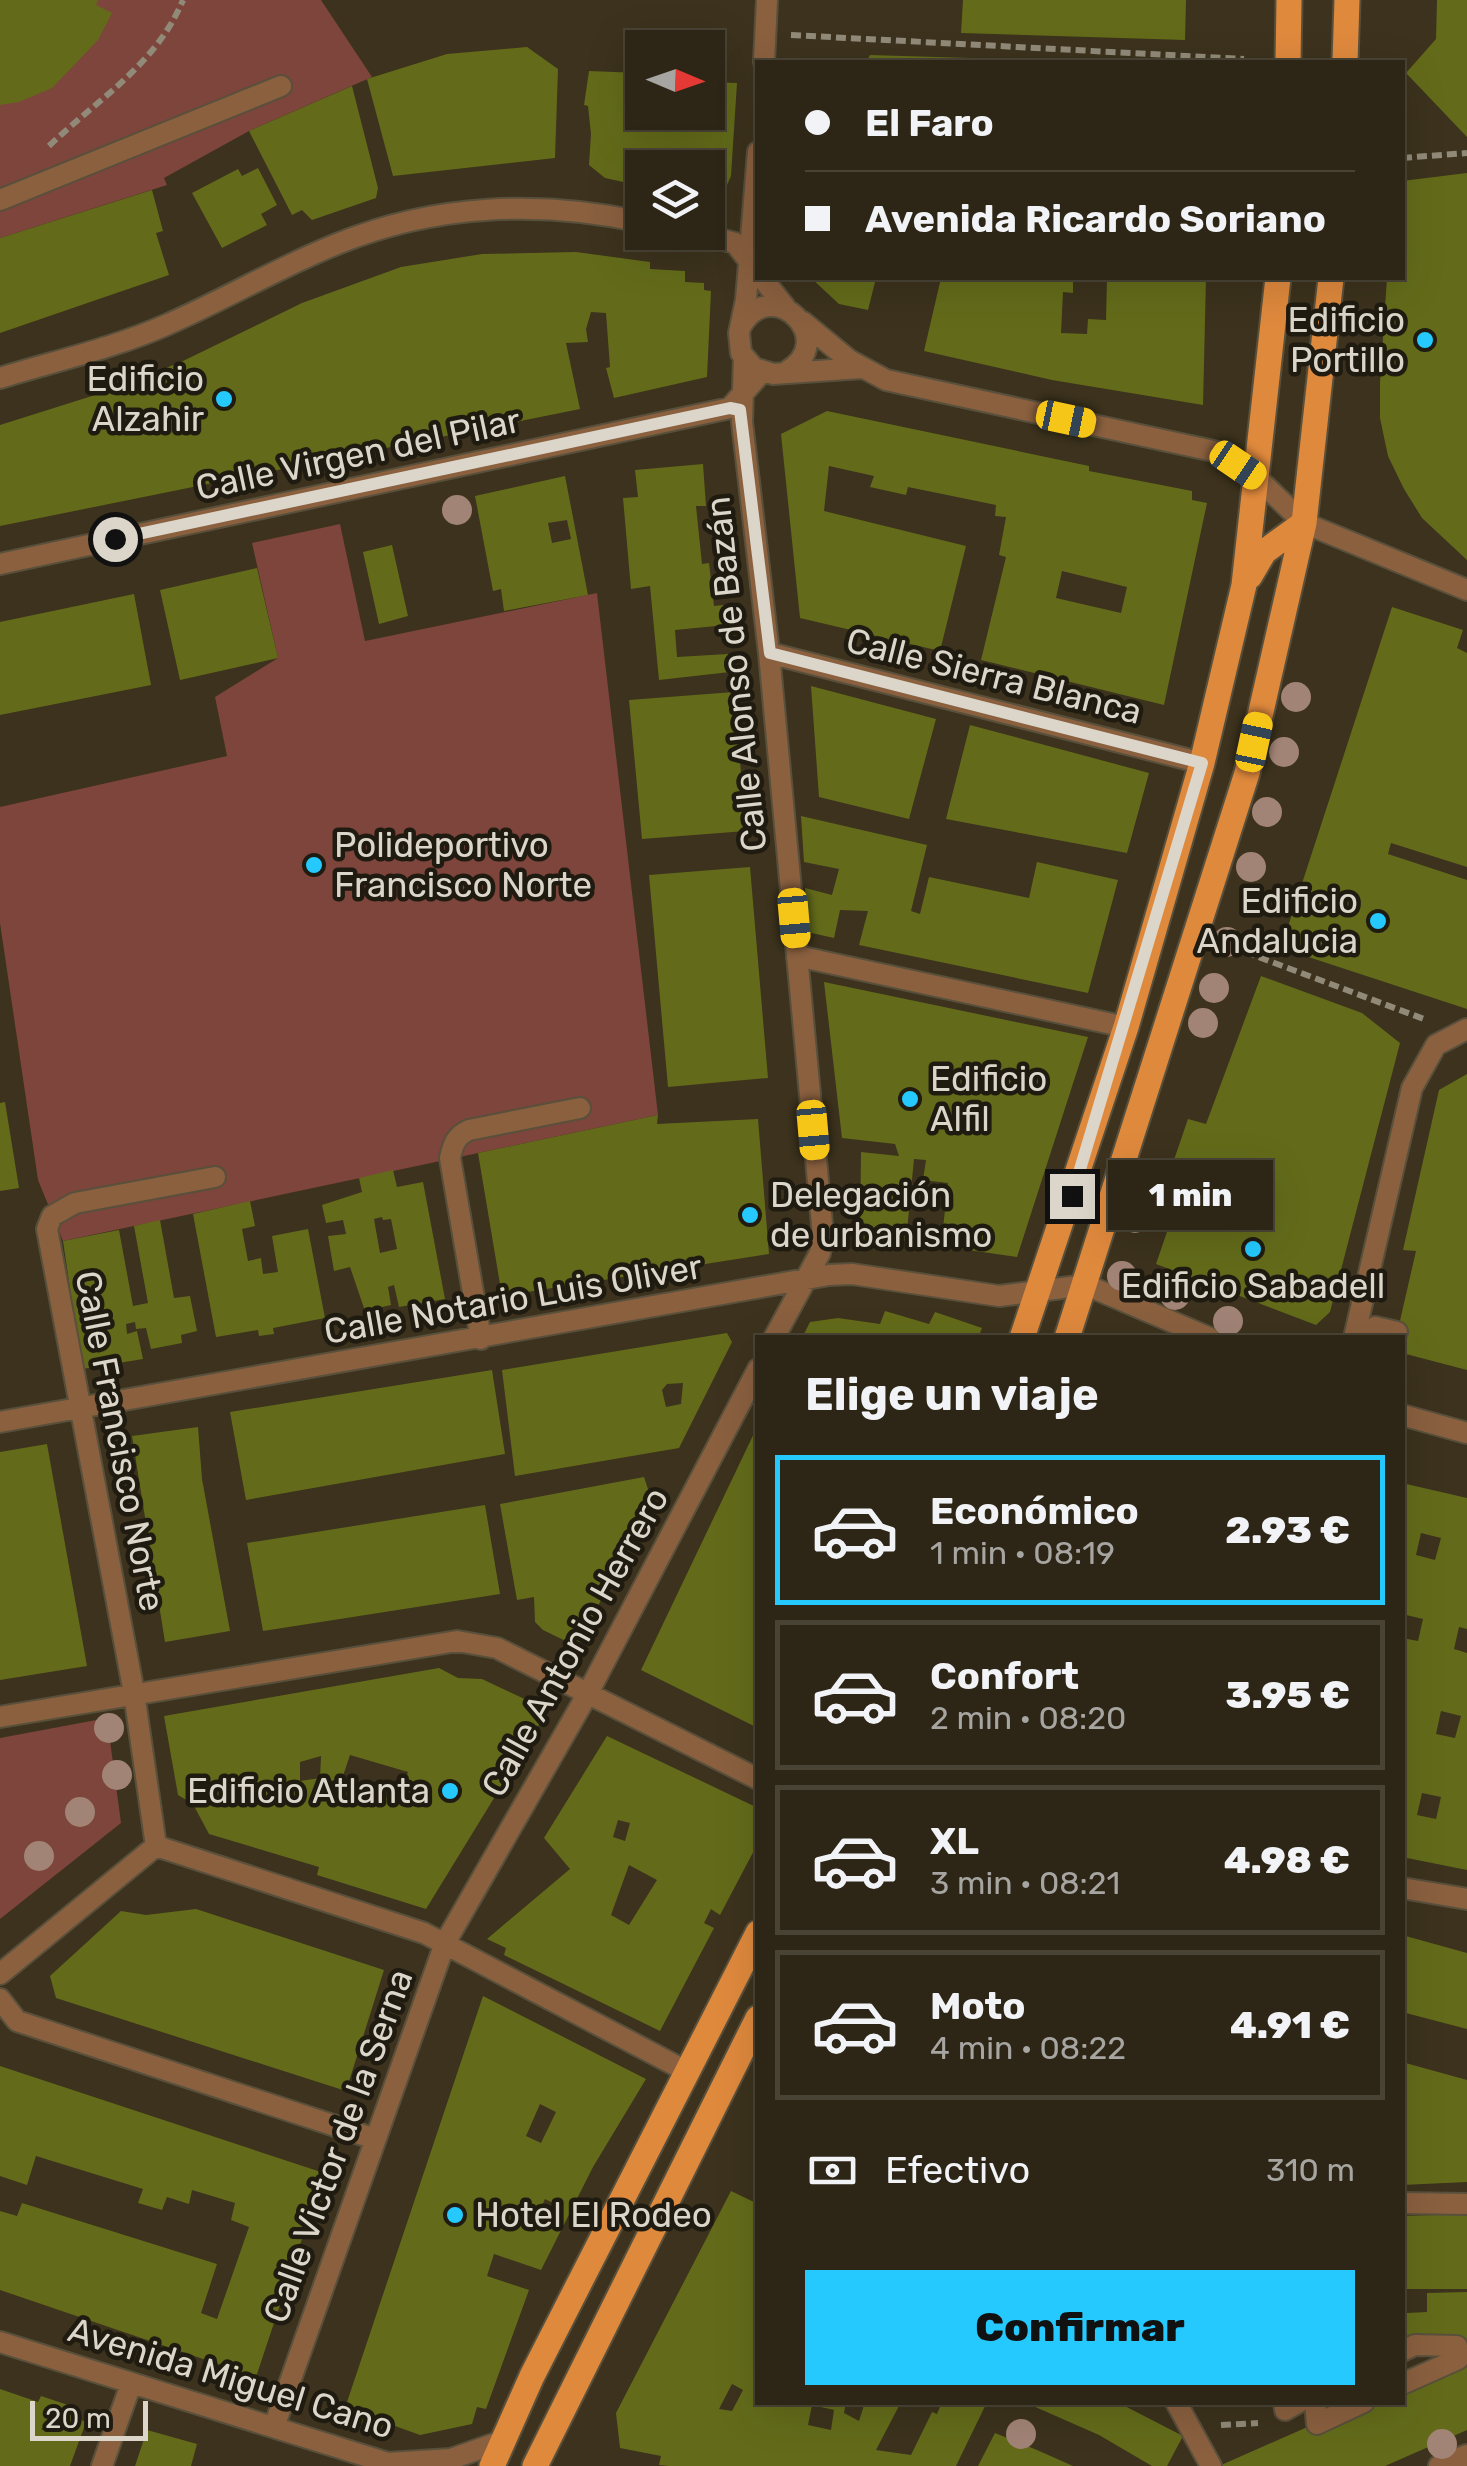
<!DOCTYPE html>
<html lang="es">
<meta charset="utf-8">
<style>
body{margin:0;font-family:Rubik,sans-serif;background:#393223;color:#f1f3f6;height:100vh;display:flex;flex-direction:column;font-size:38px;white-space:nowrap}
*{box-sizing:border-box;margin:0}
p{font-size:32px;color:#a7a5a1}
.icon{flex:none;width:55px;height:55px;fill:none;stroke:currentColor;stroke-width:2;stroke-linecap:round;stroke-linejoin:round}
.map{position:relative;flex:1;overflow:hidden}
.details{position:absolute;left:755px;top:1335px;width:650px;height:1070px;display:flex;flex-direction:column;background:#2d2616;border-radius:0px;box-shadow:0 10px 40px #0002,0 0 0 2px #484335}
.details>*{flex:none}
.hud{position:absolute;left:755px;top:60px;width:650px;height:220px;border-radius:0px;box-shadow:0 10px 40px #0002,0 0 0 2px #484335;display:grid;align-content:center;height:220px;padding:0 50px;background:#2d2616}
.needle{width:65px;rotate:92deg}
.tools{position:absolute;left:625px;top:30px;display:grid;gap:20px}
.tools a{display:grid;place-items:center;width:100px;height:100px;border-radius:0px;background:#2d2616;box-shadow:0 10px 40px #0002,0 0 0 2px #484335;font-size:50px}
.scale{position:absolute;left:30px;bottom:25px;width:118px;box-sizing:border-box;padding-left:10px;border:5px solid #dbd6c9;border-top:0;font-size:28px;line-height:35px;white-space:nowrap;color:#dbd6c9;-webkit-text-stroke:8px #1f1b11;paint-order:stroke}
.end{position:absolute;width:45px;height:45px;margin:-22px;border:12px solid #dbd6c9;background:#111;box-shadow:0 0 0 5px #111}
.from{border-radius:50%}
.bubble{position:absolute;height:70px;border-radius:0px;background:#2d2616;box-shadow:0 10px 40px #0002,0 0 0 2px #484335;font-size:32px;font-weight:800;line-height:70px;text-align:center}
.car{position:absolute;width:30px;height:60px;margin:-30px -15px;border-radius:12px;box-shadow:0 0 8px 2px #0007;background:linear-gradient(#f5c518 24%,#345 0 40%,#f5c518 0 76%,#345 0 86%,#f5c518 0)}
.hud b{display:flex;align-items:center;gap:35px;height:95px;font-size:38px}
.hud b+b{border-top:2px solid #484335}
.hud i{width:25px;height:25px;background:#f1f3f6}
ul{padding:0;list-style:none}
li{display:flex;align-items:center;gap:30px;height:150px;margin:0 20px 15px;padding:0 30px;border:5px solid #484335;border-radius:0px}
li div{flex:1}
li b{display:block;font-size:38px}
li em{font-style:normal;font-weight:800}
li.active{border-color:#25c9fe}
li>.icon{width:90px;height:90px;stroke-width:1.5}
h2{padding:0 50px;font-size:45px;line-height:120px}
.pay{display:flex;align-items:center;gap:25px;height:110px;padding:0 50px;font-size:38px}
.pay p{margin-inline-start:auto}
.button{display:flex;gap:20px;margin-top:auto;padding:20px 50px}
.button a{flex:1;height:115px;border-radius:0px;background:#25c9fe;color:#111;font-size:40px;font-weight:800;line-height:115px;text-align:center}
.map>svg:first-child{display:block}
.green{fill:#7d453b}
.building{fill:#636b1a;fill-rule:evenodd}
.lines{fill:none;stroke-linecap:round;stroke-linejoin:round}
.service-casing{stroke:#59503c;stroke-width:24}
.pedestrian-casing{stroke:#59503c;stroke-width:24}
.minor-casing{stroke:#59503c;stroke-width:24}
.primary-casing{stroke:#59503c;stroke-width:29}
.path{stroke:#918a79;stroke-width:6;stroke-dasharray:10 5;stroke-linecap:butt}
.service{stroke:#8a603f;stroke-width:20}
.pedestrian{stroke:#8a603f;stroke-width:20}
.minor{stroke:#8a603f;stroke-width:20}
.primary{stroke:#df893d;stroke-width:25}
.tree{fill:#a18476}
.route{stroke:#dbd6c9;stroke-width:12}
.poi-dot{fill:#25c9fe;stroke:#1f1b11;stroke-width:4}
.labels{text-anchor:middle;stroke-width:9;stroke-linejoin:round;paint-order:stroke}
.poi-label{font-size:35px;fill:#dbd6c9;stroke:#1f1b11;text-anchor:end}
.street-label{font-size:35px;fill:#dbd6c9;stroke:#1f1b11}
</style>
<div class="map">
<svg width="1467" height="2466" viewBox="0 0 1467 2466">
<rect width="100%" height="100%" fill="#3c321d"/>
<path class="green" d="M0 0H321L372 77 249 131 164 178 167 185 0 238Z
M340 524 365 641 597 593 658 1115 63 1241 38 1180 0 923V807L227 756 215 697 278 658 252 543Z
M107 1718 121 1823 0 1919V1738Z"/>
<path class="building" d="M0 0H98L96 5 112 13 98 40 52 88 19 102 0 105Z
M963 0H1186L1185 40 961 33Z
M1437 0H1467V137L1406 73 1436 39Z
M527 47 558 69 555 158 393 176 367 79 447 54Z
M870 55 1004 59V62H866Z
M589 71 640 73 642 112H708V82L737 83 731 176 719 203 708 201V168H642V186L605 178 589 165 591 134 588 106 584 105Z
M352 86 378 188 376 198 312 220 302 210 292 215 249 131Z
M258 168 277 205 261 214 267 225 222 248 192 193 238 169 242 176Z
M1467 173V560L1422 518 1404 489 1388 456 1380 418V383L1387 278H1402V181Z
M152 190 163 231 156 233 169 275 0 333V238Z
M576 252 650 262V269L685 271V282L704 283V290L711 291 707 377 614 398 606 368 610 367 606 313 591 312 586 329 588 342 566 343 580 409 0 526V425L111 390 183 361 302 303 401 267 482 254Z
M811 278H876L868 310 839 304Z
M941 278H1073V293L1063 292 1061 333 1087 334 1088 319 1106 320 1107 278H1206L1203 405 1052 380 924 351Z
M827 411 1089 466V471L1192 491V500L1207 503 1164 705 981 660 1006 557 999 555 1006 517 995 516 996 505 908 487 906 495 870 487 874 476 829 466 824 511 966 546 940 651 800 618 781 434ZM1062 571 1127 587 1121 613 1056 598Z
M703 464 706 506H696L702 564 709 563 714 606 724 605 726 625 675 630 677 657 728 654 730 672 659 680 650 586 631 589 623 498 638 497 635 470Z
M565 476 588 595 504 611 501 589 493 591 475 496ZM567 520 571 539 552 543 548 523Z
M392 545 408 616 379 624 363 552Z
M257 568 278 658 180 680 160 590Z
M134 594 151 685 0 715V622Z
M1392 607 1463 630 1457 648 1467 653V867L1391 843 1388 854 1467 880V1009L1281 948Z
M811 686 936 719 909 819 819 797Z
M734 692 746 831 642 839 629 700Z
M970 725 1149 773 1127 853 946 819Z
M801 816 927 845 911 911 920 914 929 877 1029 898 1037 862 1118 880 1088 993 859 945 868 911 840 910 834 938 807 932 805 888 832 895 839 869 804 862Z
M750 867 768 1078 668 1087 649 875Z
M1261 976 1362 1013 1400 1043 1330 1312 1316 1325 1156 1264 1181 1191 1165 1186 1188 1119 1206 1124ZM1236 1172 1245 1175 1239 1194 1230 1189Z
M824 982 1088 1037 1017 1257 941 1246 948 1183 923 1180 926 1160 914 1159 906 1241 860 1240 861 1152 899 1156 895 1144 842 1138Z
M1467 1074V1370L1402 1353V1338H1396L1416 1251 1403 1250 1439 1090Z
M5 1102 19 1188 0 1191V1103Z
M658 1115 657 1124 758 1119 769 1254 502 1296 478 1153Z
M393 1170 397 1187 423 1182 445 1299 399 1307 394 1285 388 1287 391 1305 365 1311 350 1267 334 1271 328 1236 346 1234 343 1220 326 1223 322 1205 362 1192 359 1178ZM382 1217 383 1220 391 1219 397 1249 380 1253 374 1219Z
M250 1201 255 1226 242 1229 248 1261 261 1258 263 1274 278 1272 272 1236 308 1229 325 1318 273 1328 274 1334 259 1336 258 1330 216 1337 193 1214Z
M160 1220 174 1298 190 1296 197 1331 181 1335 182 1343 151 1349 146 1328 136 1329 135 1322 126 1324 127 1334 137 1331 143 1359 82 1369 63 1241 119 1230 133 1306 148 1303 134 1226Z
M885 1311 929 1324 935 1312 982 1328 978 1338H802L810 1322 838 1318 880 1324Z
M727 1333 732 1342 679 1448 515 1476 502 1370ZM683 1383 681 1404 666 1407 662 1390 667 1384Z
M492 1370 505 1454 246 1500 230 1412Z
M758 1425V1728L641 1670Z
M198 1427 202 1479 230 1631 165 1642 132 1436Z
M47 1444 87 1666 0 1680V1452Z
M644 1477 651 1498 578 1647 543 1630 535 1622 534 1597 517 1600 500 1504Z
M1402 1483 1467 1498V1629L1459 1627 1454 1649 1467 1653V1870L1402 1857V1638L1418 1641 1423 1619 1402 1614ZM1421 1533 1441 1538 1435 1560 1416 1555ZM1441 1711 1461 1716 1455 1738 1436 1734ZM1422 1793 1441 1797 1436 1819 1417 1815Z
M485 1505 500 1594 263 1631 247 1543Z
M439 1668 458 1678 482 1679 548 1710 426 1909 317 1875 319 1867 209 1834 193 1804 178 1795 164 1716ZM350 1755 408 1772 398 1801 341 1782ZM321 1756 320 1778 300 1781V1762Z
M607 1736 758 1808V1843L720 1915 711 1909 704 1923 714 1928 660 2031 504 1955 506 1948 487 1939 570 1869 544 1838ZM618 1820 630 1823 625 1841 613 1837ZM629 1865 657 1880 629 1925 611 1915Z
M196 1909 384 1970 346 2091 56 1998 50 1976 121 1911 146 1915Z
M1402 1935 1467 1953V2029L1402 2012Z
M483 1996 646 2079 593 2167 541 2270 494 2254 487 2276 529 2290 486 2409 477 2407 472 2424 420 2435 384 2422 381 2430 342 2417ZM540 2104 556 2112 541 2143 526 2136ZM545 2199 555 2204 549 2217 539 2213Z
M1402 2062 1467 2080V2182L1402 2185Z
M0 2066 324 2173 256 2377 0 2290V2211L17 2216 22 2203 217 2264 201 2313 217 2319 249 2227 231 2220 235 2203 192 2190 189 2204 167 2197 162 2210 138 2203 143 2189 36 2156 27 2185 0 2176Z
M731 2191 758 2204V2402H846L844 2413 859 2421 865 2402H901L876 2450 911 2455 932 2412 937 2414 942 2402H987L956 2466H669L659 2465 661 2456 620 2448 616 2413ZM732 2384 743 2390 732 2411 719 2409ZM812 2405 834 2410 831 2430 808 2425Z
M1467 2214V2289H1406L1407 2313 1427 2312V2293L1467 2292V2430L1385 2466H1219L1364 2402H1402V2384L1456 2356 1402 2351V2216Z
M0 2389 38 2402 41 2396 74 2407 71 2416 86 2422 70 2466H0Z
M1024 2402H1117L1183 2436 1167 2466H1152L1099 2435Z
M147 2430 197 2444 191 2466H135Z
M995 2433 1037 2450 1073 2466H978Z"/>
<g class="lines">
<defs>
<path id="service" d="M0 200 281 86
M1356 1338 1375 1327 1397 1332"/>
<path id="pedestrian" d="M797 956 1126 1027
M1402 2203 1467 2204
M1402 2351 1415 2345 1457 2346 1458 2359 1402 2384
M1284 2402 1285 2410 1299 2402
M1315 2402 1317 2424 1364 2402"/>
<path id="minor" d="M764 62 767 0
M758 152 746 300 739 333 741 353 754 368 773 374 862 368
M693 232 735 243 753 266
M762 278 785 307
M803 322 849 360 886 380 1218 452 1258 479 1304 523 1467 590
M741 326C773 272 841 341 786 372
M744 358 742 422 769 653 823 1235 820 1253 774 1338
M0 378C55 361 114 348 166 325 224 300 279 267 337 244 435 204 540 200 642 222
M0 564 730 408 762 372
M769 653 1202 763
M1354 1338 1412 1088 1436 1045 1467 1029
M481 1339 450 1158C453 1144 456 1136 469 1130L580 1108
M1402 1415 1467 1433
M0 1422 829 1275 852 1274 999 1296 1086 1285 1210 1338
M0 1717 457 1641 497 1648 758 1779
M156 1846 134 1693 47 1229 52 1216 75 1203 215 1177
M156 1846 424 1933 686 2071
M1402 1888 1467 1899
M0 1974 156 1846
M0 1999 17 2021 372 2138
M0 2342 388 2463 451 2459 502 2441
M1176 2402 1211 2466
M274 2427 445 1943 587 1695 758 1369
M102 2466 131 2384
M1439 2466 1467 2455"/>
<path id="primary" d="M1288 62 1289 0
M1345 62 1347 0
M1250 576 1264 552 1304 523
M1022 1338 1126 1027 1202 763 1244 585 1278 278
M1067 1338 1247 773 1304 523 1331 278
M492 2466 532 2376 758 1933
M535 2466 758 2018"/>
</defs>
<use href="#service" class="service-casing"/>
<use href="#pedestrian" class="pedestrian-casing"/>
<use href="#minor" class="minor-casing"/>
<use href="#primary" class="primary-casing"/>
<path class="path" d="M791 35 1244 59
M49 146C98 99 156 65 183 0
M1402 158 1467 153
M1245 952 1424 1019
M1221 2425 1258 2423"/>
<use href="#service" class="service"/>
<use href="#pedestrian" class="pedestrian"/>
<use href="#minor" class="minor"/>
<use href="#primary" class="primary"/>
</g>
<g class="tree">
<circle cx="457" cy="510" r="15"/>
<circle cx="1296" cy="697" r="15"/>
<circle cx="1284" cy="752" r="15"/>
<circle cx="1267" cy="812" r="15"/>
<circle cx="1251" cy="867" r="15"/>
<circle cx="1227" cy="942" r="15"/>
<circle cx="1214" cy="988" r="15"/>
<circle cx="1203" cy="1023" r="15"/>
<circle cx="1135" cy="1218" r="15"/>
<circle cx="1122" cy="1276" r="15"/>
<circle cx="1175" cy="1295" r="15"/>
<circle cx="1228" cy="1321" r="15"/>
<circle cx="109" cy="1728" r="15"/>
<circle cx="117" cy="1775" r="15"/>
<circle cx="80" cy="1812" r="15"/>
<circle cx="39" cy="1856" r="15"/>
<circle cx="1021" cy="2434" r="15"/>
<circle cx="1442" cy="2444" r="15"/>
</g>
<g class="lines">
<path class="route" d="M115 539 730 408 740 410 770 653 1202 763 1072 1196"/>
</g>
<g class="poi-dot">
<circle cx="1425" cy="340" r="10"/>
<circle cx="224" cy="399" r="10"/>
<circle cx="314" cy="865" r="10"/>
<circle cx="1378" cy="921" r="10"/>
<circle cx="910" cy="1099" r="10"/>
<circle cx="750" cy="1215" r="10"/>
<circle cx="1253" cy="1249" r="10"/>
<circle cx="450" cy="1791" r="10"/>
<circle cx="455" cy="2215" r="10"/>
</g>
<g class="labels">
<g class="poi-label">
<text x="1405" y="332">Edificio<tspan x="1405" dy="40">Portillo</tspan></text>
<text x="204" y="391">Edificio<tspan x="204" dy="40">Alzahir</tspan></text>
<text x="334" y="857" text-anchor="start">Polideportivo<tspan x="334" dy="40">Francisco Norte</tspan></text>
<text x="1358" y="913">Edificio<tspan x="1358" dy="40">Andalucia</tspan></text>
<text x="930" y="1091" text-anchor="start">Edificio<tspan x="930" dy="40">Alfil</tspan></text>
<text x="770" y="1207" text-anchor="start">Delegación<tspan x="770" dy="40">de urbanismo</tspan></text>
<text x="1253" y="1298" text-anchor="middle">Edificio Sabadell</text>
<text x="430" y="1803">Edificio Atlanta</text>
<text x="475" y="2227" text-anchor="start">Hotel El Rodeo</text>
</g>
<g class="street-label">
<text transform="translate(358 454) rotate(-12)" y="12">Calle Virgen del Pilar</text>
<text transform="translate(736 674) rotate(-96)" y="12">Calle Alonso de Bazán</text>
<text transform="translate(994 676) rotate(14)" y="12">Calle Sierra Blanca</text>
<text transform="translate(513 1299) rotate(-10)" y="12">Calle Notario Luis Oliver</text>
<text transform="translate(120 1441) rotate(79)" y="12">Calle Francisco Norte</text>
<text transform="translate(575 1642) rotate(-61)" y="12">Calle Antonio Herrero</text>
<text transform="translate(338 2146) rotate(-70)" y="12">Calle Victor de la Serna</text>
<text transform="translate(231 2378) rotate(17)" y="12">Avenida Miguel Cano</text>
</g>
</g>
</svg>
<div class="tools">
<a><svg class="needle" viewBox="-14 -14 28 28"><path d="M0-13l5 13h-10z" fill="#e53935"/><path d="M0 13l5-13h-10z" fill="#a7a5a1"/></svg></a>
<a><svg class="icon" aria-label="layers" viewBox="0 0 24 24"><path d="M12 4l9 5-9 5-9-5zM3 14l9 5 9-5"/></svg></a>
</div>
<div class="scale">20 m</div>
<i class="end from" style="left:115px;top:539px"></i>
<i class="end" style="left:1072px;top:1196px"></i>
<div class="bubble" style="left:1108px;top:1160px;width:165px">1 min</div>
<i class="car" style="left:1066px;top:419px;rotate:102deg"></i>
<i class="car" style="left:1238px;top:465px;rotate:124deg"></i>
<i class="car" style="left:1254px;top:742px;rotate:12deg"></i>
<i class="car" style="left:794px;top:918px;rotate:175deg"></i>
<i class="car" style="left:813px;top:1130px;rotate:175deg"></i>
<div class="hud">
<b><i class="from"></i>El Faro</b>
<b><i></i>Avenida Ricardo Soriano</b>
</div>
<section class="details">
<h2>Elige un viaje</h2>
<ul>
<li class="active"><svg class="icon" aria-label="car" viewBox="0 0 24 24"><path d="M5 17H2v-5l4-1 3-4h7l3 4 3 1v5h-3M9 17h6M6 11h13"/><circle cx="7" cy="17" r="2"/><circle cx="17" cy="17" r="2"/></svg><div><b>Económico</b><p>1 min · 08:19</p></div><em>2.93 €</em></li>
<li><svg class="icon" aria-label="car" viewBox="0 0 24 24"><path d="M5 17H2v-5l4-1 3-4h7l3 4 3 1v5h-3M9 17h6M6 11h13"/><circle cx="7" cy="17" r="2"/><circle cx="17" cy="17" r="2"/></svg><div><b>Confort</b><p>2 min · 08:20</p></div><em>3.95 €</em></li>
<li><svg class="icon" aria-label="car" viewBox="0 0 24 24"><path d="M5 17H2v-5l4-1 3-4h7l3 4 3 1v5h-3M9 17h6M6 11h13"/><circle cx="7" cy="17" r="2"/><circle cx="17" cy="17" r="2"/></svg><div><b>XL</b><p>3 min · 08:21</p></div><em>4.98 €</em></li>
<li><svg class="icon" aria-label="car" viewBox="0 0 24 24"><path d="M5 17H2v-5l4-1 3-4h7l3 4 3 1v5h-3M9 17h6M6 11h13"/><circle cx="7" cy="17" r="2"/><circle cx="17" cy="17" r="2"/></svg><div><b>Moto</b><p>4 min · 08:22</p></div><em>4.91 €</em></li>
</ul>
<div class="pay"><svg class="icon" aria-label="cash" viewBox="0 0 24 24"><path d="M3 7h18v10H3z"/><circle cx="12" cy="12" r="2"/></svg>Efectivo<p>310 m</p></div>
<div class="button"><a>Confirmar</a></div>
</section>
</div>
